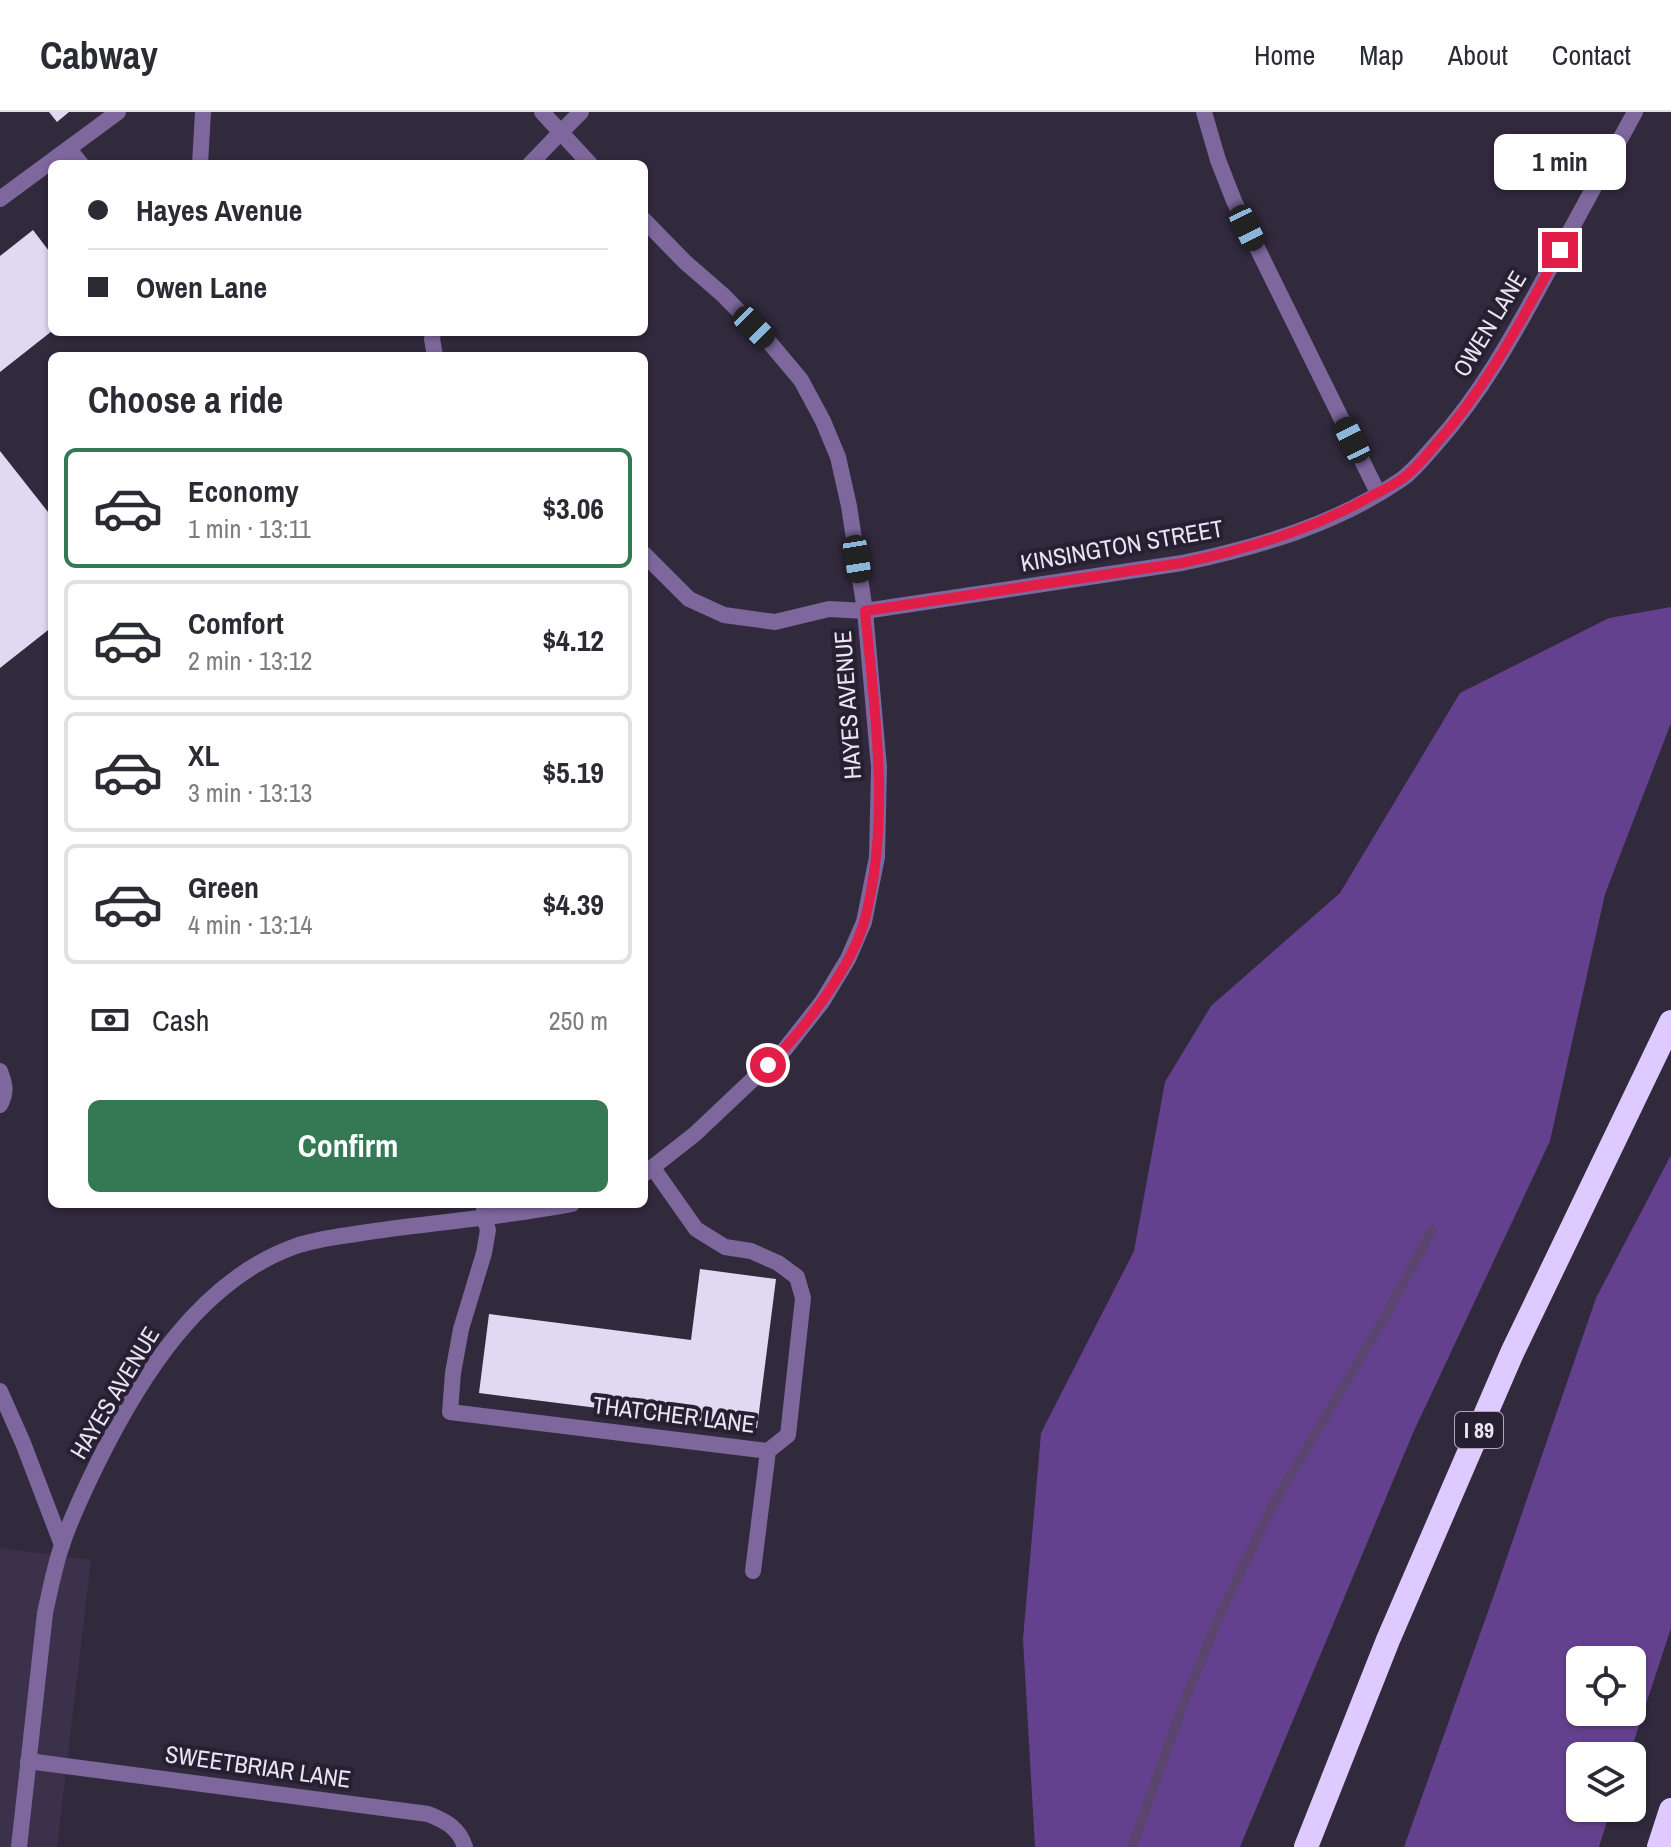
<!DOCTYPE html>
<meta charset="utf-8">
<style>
body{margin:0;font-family:"Archivo Narrow",sans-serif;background:#f7f7f7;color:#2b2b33;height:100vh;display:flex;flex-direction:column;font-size:30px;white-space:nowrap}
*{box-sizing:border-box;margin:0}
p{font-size:26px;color:#7c7c81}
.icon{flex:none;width:44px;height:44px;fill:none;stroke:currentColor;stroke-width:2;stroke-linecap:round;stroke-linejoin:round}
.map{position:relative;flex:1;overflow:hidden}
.details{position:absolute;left:48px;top:240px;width:600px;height:856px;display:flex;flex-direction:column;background:#fff;border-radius:12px;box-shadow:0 2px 6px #0004}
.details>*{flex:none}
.guide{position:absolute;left:48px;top:48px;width:600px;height:176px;border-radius:12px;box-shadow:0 2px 6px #0004;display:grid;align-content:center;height:176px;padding:0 40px;background:#fff}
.buttons{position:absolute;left:1566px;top:1534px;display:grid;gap:16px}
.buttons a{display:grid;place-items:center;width:80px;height:80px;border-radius:12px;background:#fff;box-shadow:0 2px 6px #0004;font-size:40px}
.end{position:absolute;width:36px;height:36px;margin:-18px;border:10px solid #e11d48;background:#fff;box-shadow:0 0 0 4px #fff}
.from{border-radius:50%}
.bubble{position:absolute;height:56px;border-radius:12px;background:#fff;box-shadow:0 2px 6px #0004;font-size:26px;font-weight:700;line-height:56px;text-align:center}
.car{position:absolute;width:24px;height:48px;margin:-24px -12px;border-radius:10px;box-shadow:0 0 6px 2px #0007;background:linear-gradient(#222 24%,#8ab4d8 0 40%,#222 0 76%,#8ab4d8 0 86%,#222 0)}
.guide b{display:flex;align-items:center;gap:28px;height:76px;font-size:30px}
.guide b+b{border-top:2px solid #e1e1e2}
.guide i{width:20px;height:20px;background:#2b2b33}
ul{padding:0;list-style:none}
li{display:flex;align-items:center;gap:24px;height:120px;margin:0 16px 12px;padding:0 24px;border:4px solid #e1e1e2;border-radius:12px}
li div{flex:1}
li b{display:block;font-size:30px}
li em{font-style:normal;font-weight:700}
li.on{border-color:#347854}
li>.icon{width:72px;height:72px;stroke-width:1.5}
h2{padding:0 40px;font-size:36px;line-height:96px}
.pay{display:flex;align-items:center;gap:20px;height:88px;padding:0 40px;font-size:30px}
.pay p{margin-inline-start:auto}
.action{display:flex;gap:16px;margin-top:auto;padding:16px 40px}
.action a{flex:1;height:92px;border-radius:12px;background:#347854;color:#fff;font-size:32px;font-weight:700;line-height:92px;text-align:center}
header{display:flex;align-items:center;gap:48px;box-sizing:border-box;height:112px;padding:0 40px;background:#fff;border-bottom:2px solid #e1e1e2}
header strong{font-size:38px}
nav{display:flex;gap:44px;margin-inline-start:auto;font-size:28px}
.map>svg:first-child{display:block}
.built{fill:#3c314b}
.forest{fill:#64418e;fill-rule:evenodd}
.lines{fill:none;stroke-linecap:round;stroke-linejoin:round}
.stream{stroke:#5b4570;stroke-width:10}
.building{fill:#e1d8f1}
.lane{stroke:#7d679c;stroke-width:16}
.street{stroke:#7d679c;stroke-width:16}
.highway{stroke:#decafe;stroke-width:24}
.route{stroke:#e11d48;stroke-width:10}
.labels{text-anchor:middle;stroke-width:8;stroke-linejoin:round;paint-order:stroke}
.shield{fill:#271f32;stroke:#b0aab8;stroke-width:2}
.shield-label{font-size:22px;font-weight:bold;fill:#eae5f2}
.street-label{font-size:24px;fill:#eae5f2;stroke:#271f32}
</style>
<header>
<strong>Cabway</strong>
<nav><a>Home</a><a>Map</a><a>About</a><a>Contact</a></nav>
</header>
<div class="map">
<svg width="1671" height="1735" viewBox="0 0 1671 1735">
<rect width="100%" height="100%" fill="#31293c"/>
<path class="built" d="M0 1436 91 1448 57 1735H0Z"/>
<path class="forest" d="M1671 495V611L1605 782 1550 1029 1413 1321 1240 1735H1035L1023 1527 1041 1321 1134 1139 1165 970 1211 894 1340 781 1460 581 1609 506Z
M1671 1043V1516L1629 1644H1580V1696H1611L1599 1735H1404L1495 1480 1596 1186ZM1580 1548H1632V1600H1580Z"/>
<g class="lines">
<path class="stream" d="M1132 1735 1186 1585 1223 1496 1273 1393 1386 1203 1432 1118"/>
</g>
<path class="building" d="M49 0H69L57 10Z
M33 118 52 143V219L0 260V144Z
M0 339 52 405V515L0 556Z
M700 1157 776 1167 757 1316 479 1281 489 1202 691 1228Z"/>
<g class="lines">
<path class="lane" d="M69 37 81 52
M200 52 203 0
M530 52 560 21
M0 87 118 0
M433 220 432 227 435 244
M644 442 689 487 724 503 775 510 829 497 865 499
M0 959C5 972 7 980 0 993
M484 1092V1105L488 1118 484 1141 461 1217 453 1261 450 1300 768 1339 788 1323 803 1186 797 1165 778 1151 751 1139 725 1135 696 1117 653 1056
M0 1279 23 1331 62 1433
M753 1459 768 1339
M28 1649 428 1702C446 1709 459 1716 465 1735"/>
<path class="street" d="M542 0 590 52
M1204 0 1218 48 1234 89 1378 381
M560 21 581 0
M644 108 685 150 723 183 769 230 801 268 823 309 838 345 849 394 865 499 879 655 877 745 864 810 848 847 822 890 785 937 695 1022 644 1062
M865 499 1182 451C1259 435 1337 412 1402 367 1415 358 1425 344 1436 332 1481 282 1513 224 1545 165 1575 110 1605 55 1635 0
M19 1735 45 1501C50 1479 54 1457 61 1436 70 1407 84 1379 97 1352 140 1265 200 1168 296 1134 319 1126 345 1124 368 1120 436 1110 505 1105 572 1092"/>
<path class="highway" d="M1306 1735 1388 1528 1512 1241 1671 910
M1659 1735 1671 1698"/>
</g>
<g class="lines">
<path class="route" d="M768 953C803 920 853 853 865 807 891 706 875 601 865 499L1182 451C1248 437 1311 418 1370 385 1381 379 1392 374 1402 367 1415 358 1426 344 1436 332 1488 274 1523 205 1560 138"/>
</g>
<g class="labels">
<rect class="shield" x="1455" y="1300" width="48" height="36" rx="6"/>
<g class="shield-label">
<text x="1479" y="1326">I 89</text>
</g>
<g class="street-label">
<text transform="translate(1490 212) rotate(-59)" y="8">OWEN LANE</text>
<text transform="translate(1122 434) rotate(-10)" y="8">KINSINGTON STREET</text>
<text transform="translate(848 593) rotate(-94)" y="8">HAYES AVENUE</text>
<text transform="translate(115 1281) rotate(-59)" y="8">HAYES AVENUE</text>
<text transform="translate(674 1303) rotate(7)" y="8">THATCHER LANE</text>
<text transform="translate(258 1655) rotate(8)" y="8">SWEETBRIAR LANE</text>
</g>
</g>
</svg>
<div class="buttons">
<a><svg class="icon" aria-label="locate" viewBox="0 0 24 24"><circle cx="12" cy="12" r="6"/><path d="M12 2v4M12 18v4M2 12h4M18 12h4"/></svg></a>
<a><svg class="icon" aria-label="layers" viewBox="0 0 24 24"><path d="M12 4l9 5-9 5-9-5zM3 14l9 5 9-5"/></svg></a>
</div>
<i class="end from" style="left:768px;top:953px"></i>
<i class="end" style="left:1560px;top:138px"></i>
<div class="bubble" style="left:1494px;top:22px;width:132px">1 min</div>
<i class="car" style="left:1247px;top:116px;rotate:154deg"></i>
<i class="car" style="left:754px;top:215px;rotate:135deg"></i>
<i class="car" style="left:1352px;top:328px;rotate:334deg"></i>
<i class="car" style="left:857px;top:447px;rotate:171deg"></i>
<div class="guide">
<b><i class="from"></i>Hayes Avenue</b>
<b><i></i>Owen Lane</b>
</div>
<section class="details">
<h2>Choose a ride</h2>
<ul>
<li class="on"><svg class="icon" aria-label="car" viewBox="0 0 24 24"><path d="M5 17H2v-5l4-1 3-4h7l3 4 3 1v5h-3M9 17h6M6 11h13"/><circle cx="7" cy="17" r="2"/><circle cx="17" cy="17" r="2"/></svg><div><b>Economy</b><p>1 min · 13:11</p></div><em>$3.06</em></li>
<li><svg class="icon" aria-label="car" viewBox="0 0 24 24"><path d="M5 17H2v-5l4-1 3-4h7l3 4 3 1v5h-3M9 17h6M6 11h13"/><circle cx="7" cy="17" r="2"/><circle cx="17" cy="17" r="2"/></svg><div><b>Comfort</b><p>2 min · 13:12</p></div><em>$4.12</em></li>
<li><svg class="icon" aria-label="car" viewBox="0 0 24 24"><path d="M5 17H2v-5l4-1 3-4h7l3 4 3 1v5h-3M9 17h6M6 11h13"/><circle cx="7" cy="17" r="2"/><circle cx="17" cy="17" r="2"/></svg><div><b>XL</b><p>3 min · 13:13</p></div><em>$5.19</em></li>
<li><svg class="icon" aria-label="car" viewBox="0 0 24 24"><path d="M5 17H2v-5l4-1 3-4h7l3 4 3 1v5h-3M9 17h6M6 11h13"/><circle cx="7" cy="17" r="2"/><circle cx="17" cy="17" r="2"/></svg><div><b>Green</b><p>4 min · 13:14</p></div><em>$4.39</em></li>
</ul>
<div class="pay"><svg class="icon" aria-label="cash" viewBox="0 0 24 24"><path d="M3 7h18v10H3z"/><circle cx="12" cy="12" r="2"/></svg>Cash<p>250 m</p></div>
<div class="action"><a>Confirm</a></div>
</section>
</div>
